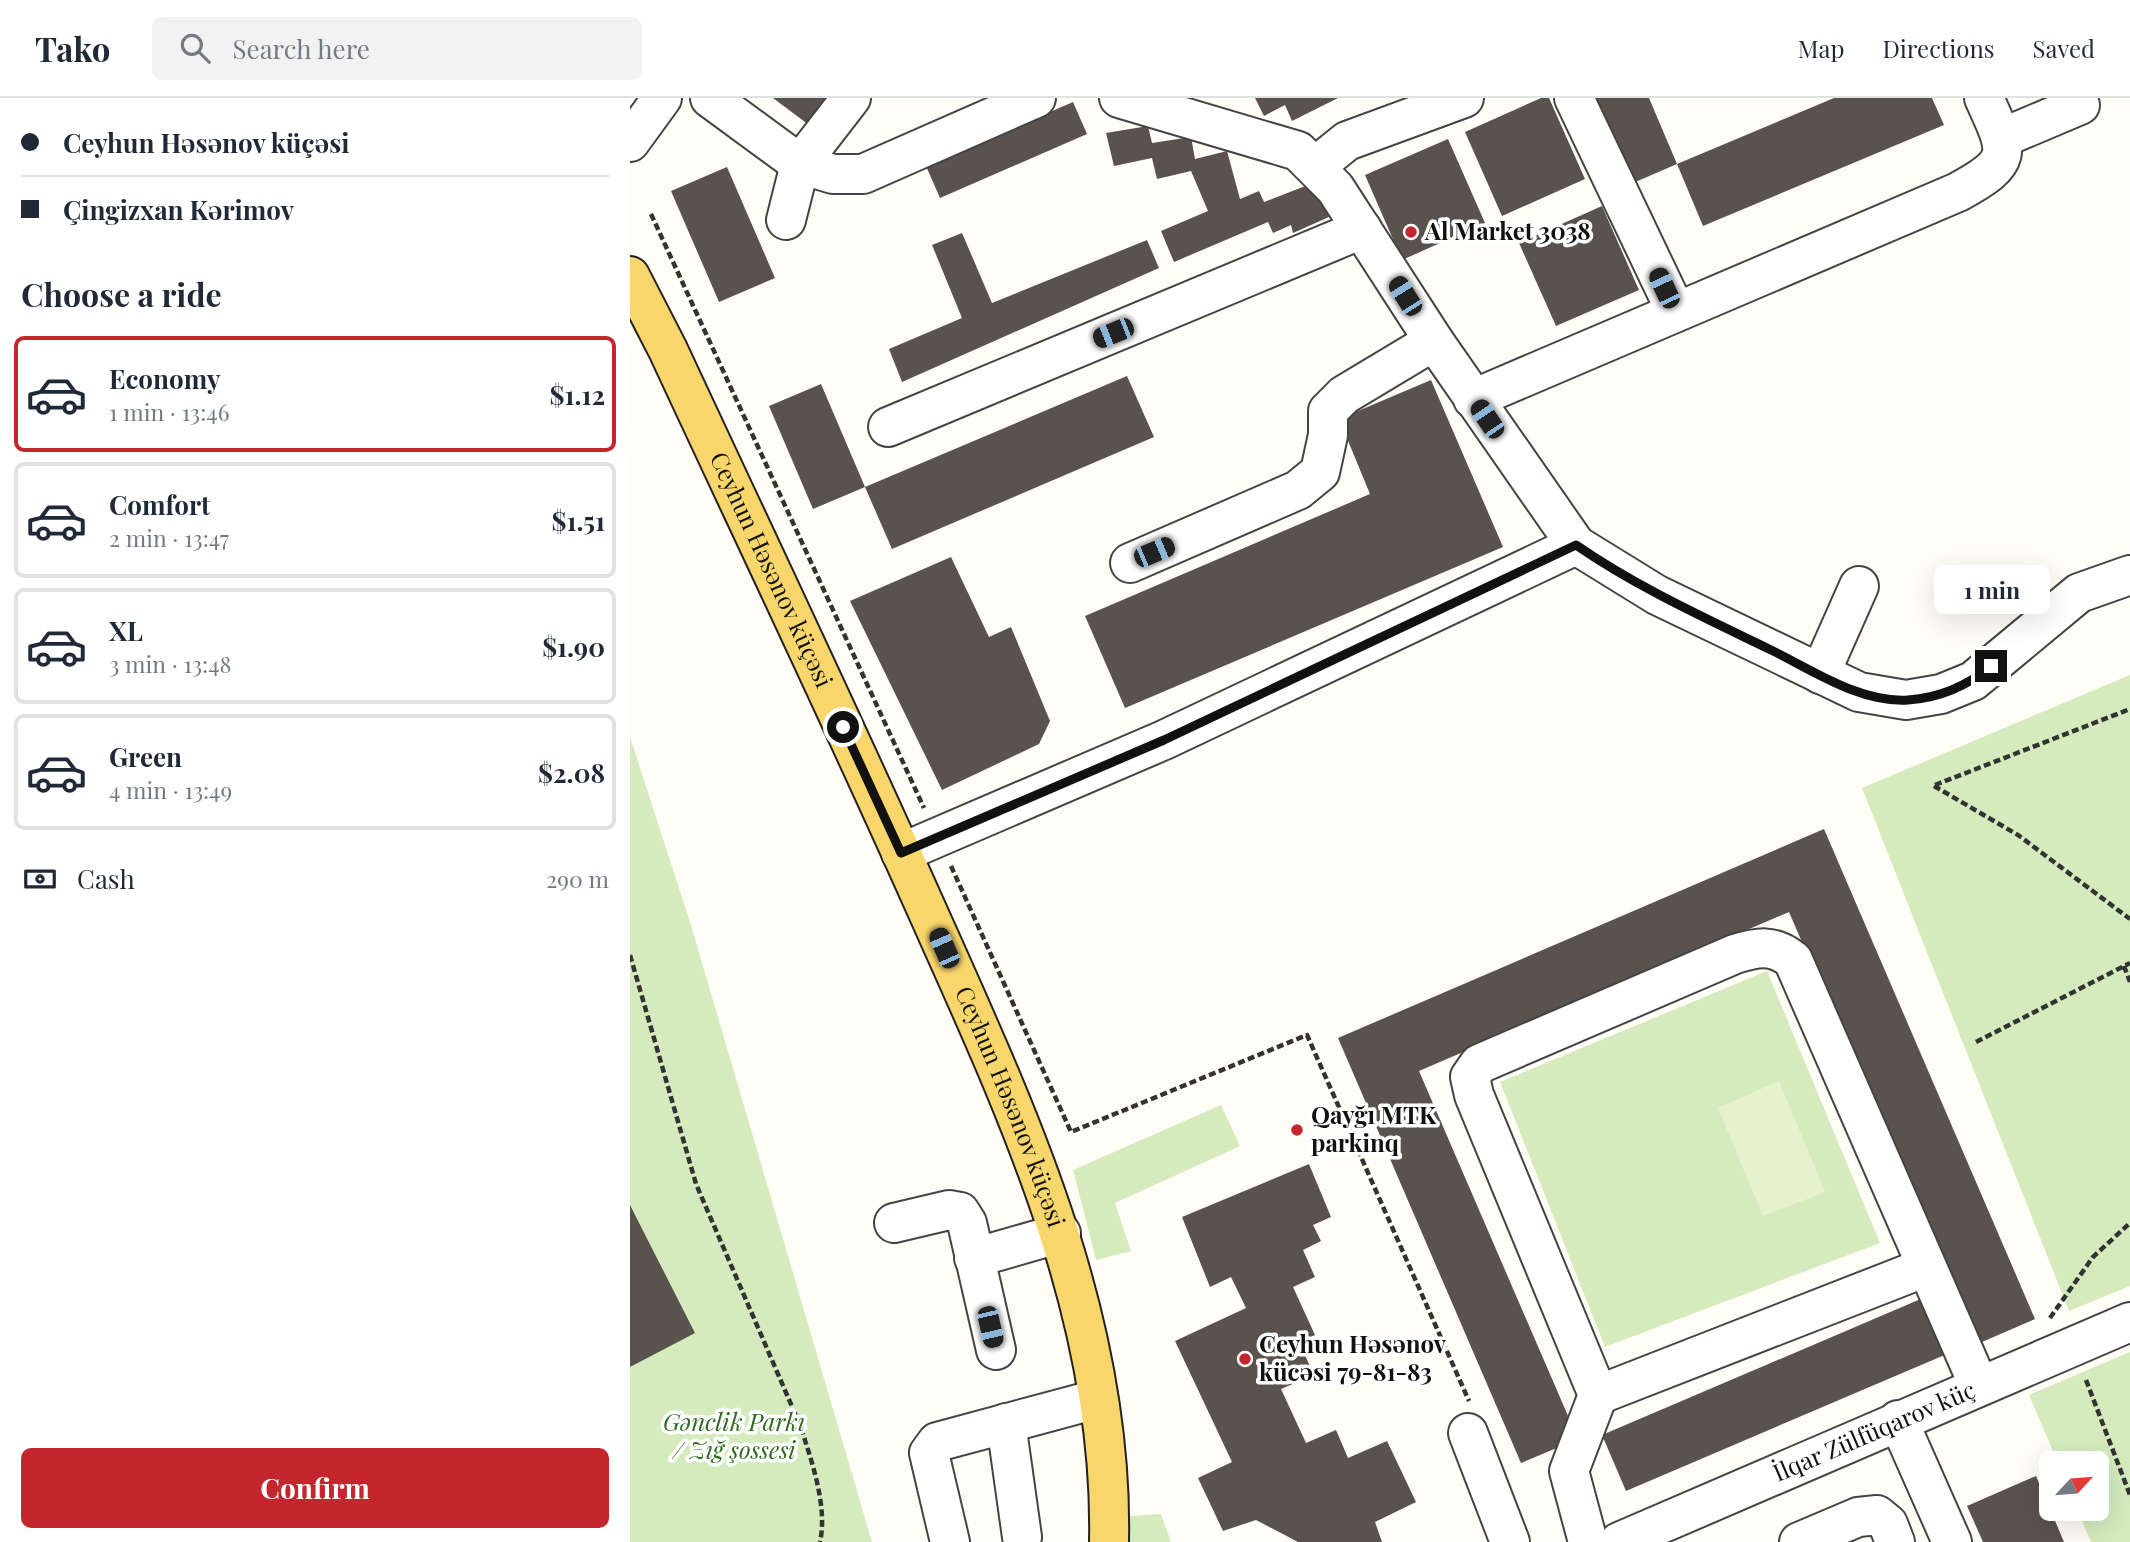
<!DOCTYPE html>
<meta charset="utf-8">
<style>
body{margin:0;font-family:"Playfair Display",serif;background:#f2f2f3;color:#1f2937;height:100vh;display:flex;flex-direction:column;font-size:26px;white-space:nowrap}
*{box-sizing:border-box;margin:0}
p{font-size:23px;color:#747a83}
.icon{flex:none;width:38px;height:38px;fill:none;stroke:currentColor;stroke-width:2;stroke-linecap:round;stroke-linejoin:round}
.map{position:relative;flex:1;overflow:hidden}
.drawer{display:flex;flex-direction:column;background:#fff;width:630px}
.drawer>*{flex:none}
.guide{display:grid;align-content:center;height:154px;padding:0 21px;background:#fff}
.needle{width:46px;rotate:64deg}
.buttons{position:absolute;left:1409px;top:1353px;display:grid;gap:14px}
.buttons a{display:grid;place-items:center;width:70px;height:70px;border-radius:10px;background:#fff;box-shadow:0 7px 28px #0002;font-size:35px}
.end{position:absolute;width:32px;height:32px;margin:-16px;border:9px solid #111;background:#fff;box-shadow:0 0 0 4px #fff}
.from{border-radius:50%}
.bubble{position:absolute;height:49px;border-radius:10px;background:#fff;box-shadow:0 7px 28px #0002;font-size:23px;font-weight:700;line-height:49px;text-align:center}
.car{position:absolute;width:21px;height:42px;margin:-21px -10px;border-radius:9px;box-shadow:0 0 5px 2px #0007;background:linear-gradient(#222 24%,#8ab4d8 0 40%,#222 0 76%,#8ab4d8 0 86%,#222 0)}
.guide b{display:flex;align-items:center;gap:24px;height:66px;font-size:26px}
.guide b+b{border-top:2px solid #e0e1e3}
.guide i{width:18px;height:18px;background:#1f2937}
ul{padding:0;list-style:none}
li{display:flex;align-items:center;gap:21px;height:116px;margin:0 14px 10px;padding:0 7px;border:4px solid #e0e1e3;border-radius:10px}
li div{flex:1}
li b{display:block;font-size:26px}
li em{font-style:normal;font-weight:700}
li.active{border-color:#c4262e}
li>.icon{width:63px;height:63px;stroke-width:1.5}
h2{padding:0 21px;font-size:32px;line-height:84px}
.pay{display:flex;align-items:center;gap:18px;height:77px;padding:0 21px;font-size:26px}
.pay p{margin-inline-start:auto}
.action{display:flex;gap:14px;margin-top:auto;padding:14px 21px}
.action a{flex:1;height:80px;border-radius:10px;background:#c4262e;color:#fff;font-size:28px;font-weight:700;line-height:80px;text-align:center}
header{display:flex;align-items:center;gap:42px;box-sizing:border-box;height:98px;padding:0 35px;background:#fff;border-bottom:2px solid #e0e1e3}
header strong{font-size:33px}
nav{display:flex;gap:38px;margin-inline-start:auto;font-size:24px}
.search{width:490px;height:63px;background:#f2f2f3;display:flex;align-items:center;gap:18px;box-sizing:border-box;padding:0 24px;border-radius:10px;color:#747a83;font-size:26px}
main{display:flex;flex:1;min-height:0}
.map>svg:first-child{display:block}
.green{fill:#d5ebbd}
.pitch{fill:#e6f2cf}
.building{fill:#5a524d}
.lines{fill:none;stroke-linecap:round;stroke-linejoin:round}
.minor-casing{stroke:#444;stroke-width:42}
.major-casing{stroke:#222;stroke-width:42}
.path{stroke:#333;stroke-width:4.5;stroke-dasharray:7 3.5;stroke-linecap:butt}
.minor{stroke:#fff;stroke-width:38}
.major{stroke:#f9d66b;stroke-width:38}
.route{stroke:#111;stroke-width:9}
.poi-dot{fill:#c4262e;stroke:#fff;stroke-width:2.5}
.labels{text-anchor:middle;stroke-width:7;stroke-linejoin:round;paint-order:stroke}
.poi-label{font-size:24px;font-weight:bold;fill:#111;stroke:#fff;text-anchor:start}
.street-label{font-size:24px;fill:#111;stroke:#fff}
.park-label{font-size:24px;font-style:italic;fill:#2f6b1f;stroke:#fff}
</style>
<header>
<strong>Tako</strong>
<div class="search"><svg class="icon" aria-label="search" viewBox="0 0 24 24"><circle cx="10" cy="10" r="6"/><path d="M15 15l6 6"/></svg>Search here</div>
<nav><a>Map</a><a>Directions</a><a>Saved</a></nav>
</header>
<main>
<section class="drawer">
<div class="guide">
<b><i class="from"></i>Ceyhun Həsənov küçəsi</b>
<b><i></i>Çingizxan Kərimov</b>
</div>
<h2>Choose a ride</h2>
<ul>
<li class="active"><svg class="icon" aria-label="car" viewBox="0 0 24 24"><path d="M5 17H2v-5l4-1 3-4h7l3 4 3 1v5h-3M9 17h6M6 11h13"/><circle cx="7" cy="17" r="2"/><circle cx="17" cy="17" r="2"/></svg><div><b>Economy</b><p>1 min · 13:46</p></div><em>$1.12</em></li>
<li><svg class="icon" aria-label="car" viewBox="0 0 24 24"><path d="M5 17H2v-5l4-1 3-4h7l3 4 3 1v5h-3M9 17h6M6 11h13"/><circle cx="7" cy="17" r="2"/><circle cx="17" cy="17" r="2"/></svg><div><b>Comfort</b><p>2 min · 13:47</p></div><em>$1.51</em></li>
<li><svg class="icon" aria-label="car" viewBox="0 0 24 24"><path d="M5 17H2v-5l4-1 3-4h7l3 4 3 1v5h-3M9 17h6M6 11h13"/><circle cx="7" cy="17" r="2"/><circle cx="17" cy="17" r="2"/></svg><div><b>XL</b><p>3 min · 13:48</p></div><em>$1.90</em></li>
<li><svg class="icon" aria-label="car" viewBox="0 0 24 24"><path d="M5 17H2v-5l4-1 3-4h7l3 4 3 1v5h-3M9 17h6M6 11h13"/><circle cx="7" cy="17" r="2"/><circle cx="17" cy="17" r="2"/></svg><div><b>Green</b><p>4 min · 13:49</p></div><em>$2.08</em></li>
</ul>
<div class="pay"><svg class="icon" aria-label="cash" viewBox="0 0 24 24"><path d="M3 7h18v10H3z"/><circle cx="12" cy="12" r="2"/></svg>Cash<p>290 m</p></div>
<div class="action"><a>Confirm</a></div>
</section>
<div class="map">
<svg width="1500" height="1444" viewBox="0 0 1500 1444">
<rect width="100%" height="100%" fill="#fffdf5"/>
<path class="green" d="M1500 577V1188L1439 1213 1232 690Z
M0 639 60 824 242 1444H0Z
M1137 873 1250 1145 975 1249 870 984Z
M591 1007 610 1048 485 1105 501 1153 466 1162 443 1072Z
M1500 1254V1444H1461L1447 1411 1466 1410V1365H1428L1399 1297Z
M531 1416 541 1444H499V1418Z"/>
<path class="pitch" d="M1149 983 1195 1094 1133 1118 1088 1010Z"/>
<path class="building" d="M143 0H200L179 27Z
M625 0H708L662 23 655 7 634 18Z
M911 0H919L955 81 872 118 835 34Z
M959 0H1019L1047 66 996 88Z
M1204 0H1302L1314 27 1073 128 1047 66Z
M443 4 457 36 310 100 296 68Z
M518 28 522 45 561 39 565 61 597 53 610 101 629 93 634 104 683 85 699 119 663 135 661 127 643 135 638 124 544 164 531 133 578 113 561 73 527 81 522 60 484 68 476 35Z
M818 41 855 125 772 162 735 77Z
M97 69 145 180 89 204 41 93Z
M972 108 1009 192 926 228 889 145Z
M332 135 362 205 517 142 529 170 272 284 259 251 332 220 302 147Z
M497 278 524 339 262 451 235 389Z
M801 282 873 449 495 610 455 518 740 396 709 321Z
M191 286 235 389 183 411 139 308Z
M321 459 359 539 381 529 420 623 409 646 312 692 220 503Z
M1194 731 1405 1221 1345 1247 1159 814 789 973 948 1341 891 1365 708 940Z
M679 1066 701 1119 683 1127 691 1143 673 1152 685 1179 663 1189 685 1237 669 1244 684 1277 651 1291 676 1345 706 1332 718 1360 757 1343 786 1404 745 1424 752 1444H668L626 1422 593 1433 568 1380 602 1364 545 1243 616 1210 601 1179 580 1189 552 1119Z
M0 1107 65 1235 0 1269Z
M1300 1197 1324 1253 996 1393 972 1337Z
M1406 1378 1434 1444H1353L1337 1408Z"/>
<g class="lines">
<defs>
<g id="minor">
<path d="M80 0 170 66 203 76H233L406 0"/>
<path d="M489 0 668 53 705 90 804 243 946 447 1027 497 1229 594 1276 602 1311 596 1343 583 1449 495 1500 477"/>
<path d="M944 0 1046 214"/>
<path d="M1372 40 1450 7"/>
<path d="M0 44 32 0"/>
<path d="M686 68 717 43 834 0"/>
<path d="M156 122 170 66 221 0"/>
<path d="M843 301 1328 94C1385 63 1379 55 1354 0"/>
<path d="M258 329 732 131"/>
<path d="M500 465 668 392 690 374 698 337V313L714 297 804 243"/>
<path d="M1190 576 1229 488"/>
<path d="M271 755 534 642 946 447"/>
<path d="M264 1125 319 1112 330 1114 337 1125 366 1252"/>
<path d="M344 1160 431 1135"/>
<path d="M968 1297 1296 1169"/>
<path d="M1268 1322 1322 1444"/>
<path d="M376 1325 392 1439"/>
<path d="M838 1335 880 1444"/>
<path d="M320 1444 299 1355 307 1344 467 1301"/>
<path d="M958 1444 939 1373 968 1297 844 997 840 979 849 966 1105 856C1128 849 1143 846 1163 862L1349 1288"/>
<path id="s1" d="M989 1444 1500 1224"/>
<path d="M1169 1444 1228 1419 1247 1417 1258 1426 1265 1444"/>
</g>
<g id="major">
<path id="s2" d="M0 178 38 252C123 435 210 617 292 801 383 1005 484 1214 479 1444"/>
</g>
</defs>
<use href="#minor" class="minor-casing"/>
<use href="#major" class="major-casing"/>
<path class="path" d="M21 116 294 710
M1305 687 1500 611
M1304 688 1388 737 1500 821
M321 768 441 1034 677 937 839 1303
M0 857 66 1086 170 1327C181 1361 198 1408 190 1444
M1494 868 1500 884
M1346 944 1500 865
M1420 1220 1463 1159 1500 1125
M1456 1282 1500 1397"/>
<use href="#minor" class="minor"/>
<use href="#major" class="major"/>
</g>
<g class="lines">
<path class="route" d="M213 629 271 755 534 642 946 447C1007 489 1073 519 1139 551 1181 571 1229 605 1278 602 1309 600 1337 588 1361 568"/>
</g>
<g class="poi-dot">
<circle cx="781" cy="134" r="7"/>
<circle cx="667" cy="1032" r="7"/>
<circle cx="615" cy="1261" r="7"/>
</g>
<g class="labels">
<g class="poi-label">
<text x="795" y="142">Al Market 3038</text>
<text x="681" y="1026">Qayğı MTK<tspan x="681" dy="28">parkinq</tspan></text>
<text x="629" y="1255">Ceyhun Həsənov<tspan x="629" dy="28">kücəsi 79-81-83</tspan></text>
</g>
<g class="street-label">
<text dy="8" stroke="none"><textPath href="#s2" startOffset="326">Ceyhun Həsənov küçəsi</textPath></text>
<text dy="8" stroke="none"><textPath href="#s2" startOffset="914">Ceyhun Həsənov küçəsi</textPath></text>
<text dy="8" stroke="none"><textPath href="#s1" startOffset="278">İlqar Zülfüqarov küç</textPath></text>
</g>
<g class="park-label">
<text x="104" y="1333">Gənclik Parkı<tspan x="104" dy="28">/ Zığ şossesi</tspan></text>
</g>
</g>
</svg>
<div class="buttons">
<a><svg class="needle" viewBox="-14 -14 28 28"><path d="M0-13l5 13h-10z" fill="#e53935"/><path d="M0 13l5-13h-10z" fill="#747a83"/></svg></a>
</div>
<i class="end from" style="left:213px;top:629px"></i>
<i class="end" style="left:1361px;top:568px"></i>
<div class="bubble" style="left:1304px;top:467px;width:116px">1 min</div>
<i class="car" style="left:1034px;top:190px;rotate:335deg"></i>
<i class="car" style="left:775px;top:198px;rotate:328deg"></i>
<i class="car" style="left:483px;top:235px;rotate:248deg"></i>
<i class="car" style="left:857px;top:321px;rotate:326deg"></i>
<i class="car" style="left:524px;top:454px;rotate:67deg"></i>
<i class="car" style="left:314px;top:850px;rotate:336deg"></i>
<i class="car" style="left:360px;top:1229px;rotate:167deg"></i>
</div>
</main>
